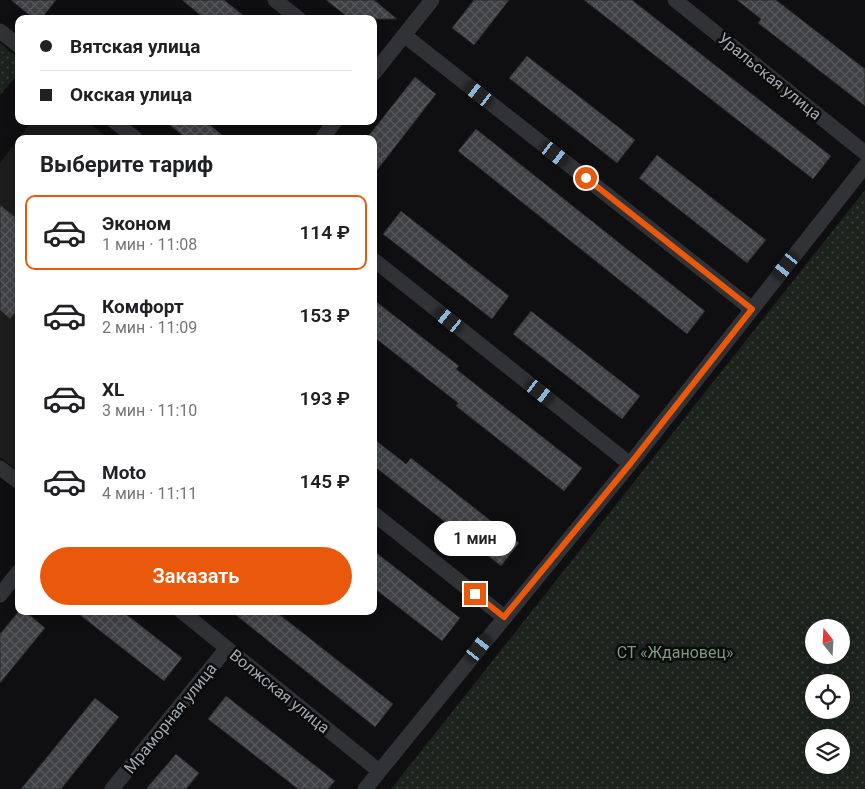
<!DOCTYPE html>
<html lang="ru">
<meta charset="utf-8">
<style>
body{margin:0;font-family:Roboto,sans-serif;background:#f6f6f6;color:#202124;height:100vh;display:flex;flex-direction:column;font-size:19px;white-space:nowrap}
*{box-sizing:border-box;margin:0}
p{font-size:16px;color:#757577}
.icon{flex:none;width:28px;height:28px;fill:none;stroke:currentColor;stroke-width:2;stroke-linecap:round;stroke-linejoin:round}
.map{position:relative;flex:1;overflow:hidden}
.panel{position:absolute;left:15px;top:135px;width:362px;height:480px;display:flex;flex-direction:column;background:#fff;border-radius:10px;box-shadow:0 2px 12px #0003}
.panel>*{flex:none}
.banner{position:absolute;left:15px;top:15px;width:362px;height:110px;border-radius:10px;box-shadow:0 2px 12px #0003;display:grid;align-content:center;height:110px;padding:0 25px;background:#fff}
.needle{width:32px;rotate:342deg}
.controls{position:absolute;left:805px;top:619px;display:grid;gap:10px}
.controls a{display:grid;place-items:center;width:45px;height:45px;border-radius:50%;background:#fff;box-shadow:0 2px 12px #0003;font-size:25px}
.end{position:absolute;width:22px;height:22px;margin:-11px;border:6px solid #ea580c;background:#fff;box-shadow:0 0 0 2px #fff}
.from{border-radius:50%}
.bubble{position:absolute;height:35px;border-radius:18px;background:#fff;box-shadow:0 2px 12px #0003;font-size:16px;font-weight:600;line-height:35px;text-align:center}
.car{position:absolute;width:15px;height:30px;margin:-15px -8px;border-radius:6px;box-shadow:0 0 4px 1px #0007;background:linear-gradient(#222 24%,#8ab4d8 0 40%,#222 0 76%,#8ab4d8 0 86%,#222 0)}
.banner b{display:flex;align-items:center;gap:18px;height:48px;font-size:19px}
.banner b+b{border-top:1px solid #e0e0e0}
.banner i{width:12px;height:12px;background:#202124}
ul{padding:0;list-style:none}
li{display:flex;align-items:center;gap:15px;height:75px;margin:0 10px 8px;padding:0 15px;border:2px solid transparent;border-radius:10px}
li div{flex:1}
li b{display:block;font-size:19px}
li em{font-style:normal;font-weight:600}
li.active{border-color:#ea580c}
li>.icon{width:45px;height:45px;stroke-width:1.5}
h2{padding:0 25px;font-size:22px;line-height:60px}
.cta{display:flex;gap:10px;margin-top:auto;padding:10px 25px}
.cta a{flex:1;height:58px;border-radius:30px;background:#ea580c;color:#fff;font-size:20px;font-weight:600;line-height:58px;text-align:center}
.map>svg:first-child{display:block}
.built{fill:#1c1c1d}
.park{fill:url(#park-dots);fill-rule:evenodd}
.building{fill:url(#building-cross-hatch);stroke:#2a2a2c}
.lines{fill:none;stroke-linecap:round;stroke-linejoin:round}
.street{stroke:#313235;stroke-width:15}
.route{stroke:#ea580c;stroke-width:6}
.labels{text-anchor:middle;stroke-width:5;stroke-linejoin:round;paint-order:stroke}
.street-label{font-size:16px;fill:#a2a6b0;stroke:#0b0b0c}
.park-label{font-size:16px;fill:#7b997d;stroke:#0b0b0c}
</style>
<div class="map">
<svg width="865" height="789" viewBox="0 0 865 789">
<defs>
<pattern id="park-dots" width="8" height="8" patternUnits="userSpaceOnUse" patternTransform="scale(1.25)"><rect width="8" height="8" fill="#1c231d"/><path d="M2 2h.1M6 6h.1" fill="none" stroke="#3a403b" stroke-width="1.8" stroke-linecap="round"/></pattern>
<pattern id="building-cross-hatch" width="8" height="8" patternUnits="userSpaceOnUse" patternTransform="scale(1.25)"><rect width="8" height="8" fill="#3f4043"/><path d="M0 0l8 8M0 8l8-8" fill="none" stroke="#58595c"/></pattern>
</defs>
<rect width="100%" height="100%" fill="#0f0f11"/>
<path class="built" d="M32 121H87L109 139H19V472L0 457V163Z"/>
<path class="park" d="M0 43 19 59V73L0 95Z
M865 190V789H391L422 750ZM814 628H841V655H814ZM814 682H841V710H814ZM814 738H841V765H814Z"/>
<path class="building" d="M11 0H56L41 19H34Z
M182 0H224L248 19H205Z
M326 0H374L397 19H350Z
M474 0H509L474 45 452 28Z
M584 0H632L831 156 813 179Z
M737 0H776L865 69V106L758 23 761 19Z
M527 56 635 140 617 163 509 78Z
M415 77 436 94 374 174V139H366Z
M165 121H205L227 139H187Z
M476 129 705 311 687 334 458 151Z
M657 155 766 240 747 263 639 178Z
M0 205 19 220V308L10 319 0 310Z
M401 211 509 296 492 319 383 234Z
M374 300 459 366 456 369 582 468 564 491 456 406 458 403 374 337Z
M531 311 640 396 622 419 513 334Z
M374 439 406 464 411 458 519 543 501 566 374 466Z
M374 551 460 618 442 641 374 588Z
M19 611H25L45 628 0 683V634Z
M75 611H122L182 658 164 681Z
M231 611H275L393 704 375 727Z
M226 696 335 781 328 789H298L208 719Z
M95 698 119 717 61 789H21Z
M176 754 199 773 186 789H146Z"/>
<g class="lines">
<path class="street" d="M275 0 299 19
M675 0 865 153
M0 31 19 46
M404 35 752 309
M374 73 432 0
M114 121 136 139
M322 139 335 121
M374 260 630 464
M0 468 19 482
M374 514 504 617
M0 595 19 571
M181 611 379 771
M112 789 227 648
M365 789 630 464 865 166"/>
</g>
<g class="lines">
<path class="route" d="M475 594 504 617 630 464 752 309 586 178"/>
</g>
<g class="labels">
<g class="street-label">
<text transform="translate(770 76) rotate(39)" y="6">Уральская улица</text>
<text transform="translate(280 691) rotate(39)" y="6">Волжская улица</text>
<text transform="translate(170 718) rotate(-51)" y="6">Мраморная улица</text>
</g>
<g class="park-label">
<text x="675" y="658">СТ «Ждановец»</text>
</g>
</g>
</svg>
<div class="controls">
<a><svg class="needle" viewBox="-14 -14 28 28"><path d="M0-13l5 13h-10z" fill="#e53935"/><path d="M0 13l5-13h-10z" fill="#757577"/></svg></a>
<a><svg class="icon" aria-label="locate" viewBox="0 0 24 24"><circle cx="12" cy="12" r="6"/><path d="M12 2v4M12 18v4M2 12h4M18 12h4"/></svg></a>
<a><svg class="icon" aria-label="layers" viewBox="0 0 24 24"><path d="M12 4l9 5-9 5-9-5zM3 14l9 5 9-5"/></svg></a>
</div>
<i class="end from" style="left:586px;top:178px"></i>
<i class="end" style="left:475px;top:594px"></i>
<div class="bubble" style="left:434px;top:521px;width:82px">1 мин</div>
<i class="car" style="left:479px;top:94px;rotate:308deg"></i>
<i class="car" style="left:555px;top:154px;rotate:128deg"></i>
<i class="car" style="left:786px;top:266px;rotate:218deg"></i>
<i class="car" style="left:449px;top:320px;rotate:309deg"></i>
<i class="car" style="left:540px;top:392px;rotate:128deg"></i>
<i class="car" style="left:479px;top:648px;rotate:39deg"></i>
<div class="banner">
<b><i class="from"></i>Вятская улица</b>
<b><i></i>Окская улица</b>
</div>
<section class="panel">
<h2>Выберите тариф</h2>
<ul>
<li class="active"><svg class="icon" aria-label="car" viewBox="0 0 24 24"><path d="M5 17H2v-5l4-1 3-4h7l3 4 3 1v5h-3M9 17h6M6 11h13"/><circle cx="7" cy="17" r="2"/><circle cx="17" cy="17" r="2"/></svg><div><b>Эконом</b><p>1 мин · 11:08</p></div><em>114 ₽</em></li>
<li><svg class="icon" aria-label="car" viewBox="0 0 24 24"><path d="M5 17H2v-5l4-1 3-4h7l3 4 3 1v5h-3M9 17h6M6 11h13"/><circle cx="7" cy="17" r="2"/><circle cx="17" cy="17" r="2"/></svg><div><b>Комфорт</b><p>2 мин · 11:09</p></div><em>153 ₽</em></li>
<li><svg class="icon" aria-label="car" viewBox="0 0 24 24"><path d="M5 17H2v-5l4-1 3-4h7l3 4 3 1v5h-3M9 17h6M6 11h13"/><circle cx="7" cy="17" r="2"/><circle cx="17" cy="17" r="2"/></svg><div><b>XL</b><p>3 мин · 11:10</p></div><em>193 ₽</em></li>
<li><svg class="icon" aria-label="car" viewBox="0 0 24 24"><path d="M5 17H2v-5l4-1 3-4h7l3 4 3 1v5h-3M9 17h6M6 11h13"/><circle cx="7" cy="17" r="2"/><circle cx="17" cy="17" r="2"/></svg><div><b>Moto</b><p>4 мин · 11:11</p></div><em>145 ₽</em></li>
</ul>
<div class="cta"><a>Заказать</a></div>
</section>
</div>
